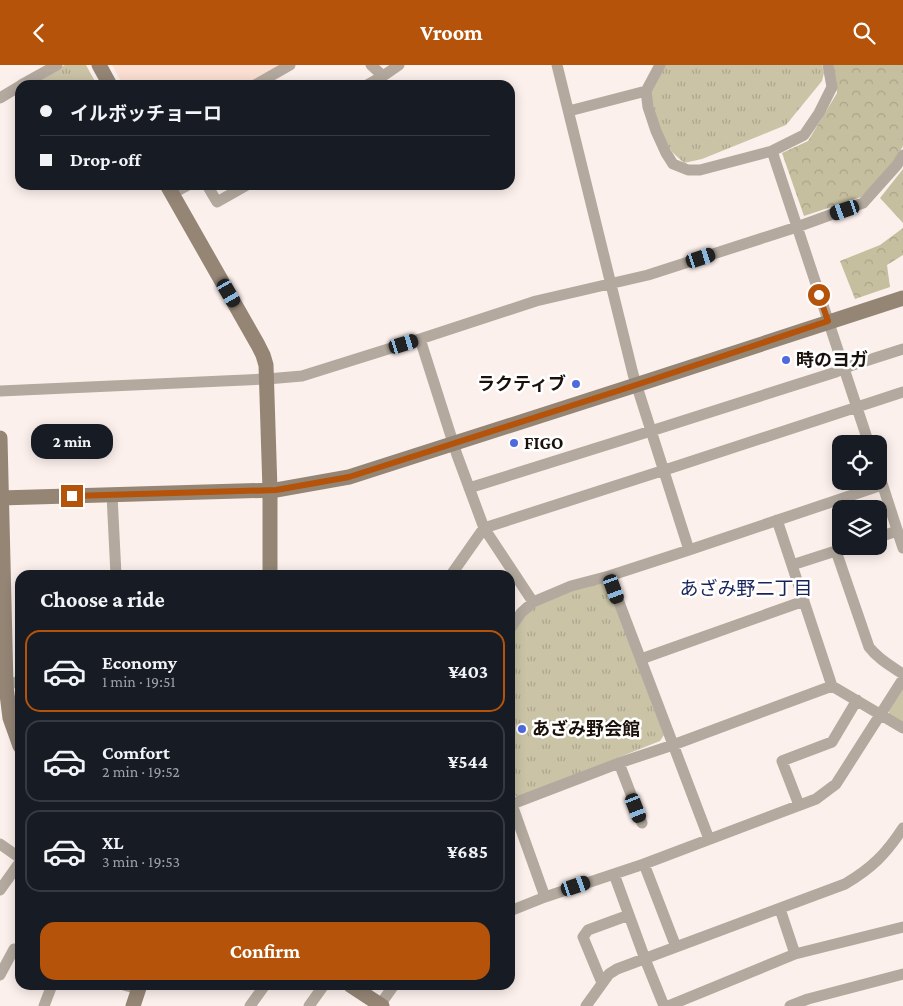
<!DOCTYPE html>
<meta charset="utf-8">
<style>
body{margin:0;font-family:"Crimson Pro","Noto Sans JP",serif;background:#20242c;color:#f1f3f6;height:100vh;display:flex;flex-direction:column;font-size:19px;white-space:nowrap}
*{box-sizing:border-box;margin:0}
p{font-size:16px;color:#9ea1a6}
.icon{flex:none;width:28px;height:28px;fill:none;stroke:currentColor;stroke-width:2;stroke-linecap:round;stroke-linejoin:round}
.map{position:relative;flex:1;overflow:hidden}
.drawer{position:absolute;left:15px;top:505px;width:500px;height:420px;display:flex;flex-direction:column;background:#171b24;border-radius:15px;box-shadow:0 2px 12px #0003}
.drawer>*{flex:none}
.top-card{position:absolute;left:15px;top:15px;width:500px;height:110px;border-radius:15px;box-shadow:0 2px 12px #0003;display:grid;align-content:center;height:110px;padding:0 25px;background:#171b24}
.fabs{position:absolute;left:832px;top:370px;display:grid;gap:10px}
.fabs a{display:grid;place-items:center;width:55px;height:55px;border-radius:10px;background:#171b24;box-shadow:0 2px 12px #0003;font-size:25px}
.end{position:absolute;width:22px;height:22px;margin:-11px;border:6px solid #b45309;background:#fff;box-shadow:0 0 0 2px #fff}
.from{border-radius:50%}
.bubble{position:absolute;height:35px;border-radius:15px;background:#171b24;box-shadow:0 2px 12px #0003;font-size:16px;font-weight:700;line-height:35px;text-align:center}
.car{position:absolute;width:15px;height:30px;margin:-15px -8px;border-radius:6px;box-shadow:0 0 4px 1px #0007;background:linear-gradient(#222 24%,#8ab4d8 0 40%,#222 0 76%,#8ab4d8 0 86%,#222 0)}
.top-card b{display:flex;align-items:center;gap:18px;height:48px;font-size:19px}
.top-card b+b{border-top:1px solid #363941}
.top-card i{width:12px;height:12px;background:#f1f3f6}
ul{padding:0;list-style:none}
li{display:flex;align-items:center;gap:15px;height:82px;margin:0 10px 8px;padding:0 15px;border:2px solid #363941;border-radius:15px}
li div{flex:1}
li b{display:block;font-size:19px}
li em{font-style:normal;font-weight:700}
li.on{border-color:#b45309}
li>.icon{width:45px;height:45px;stroke-width:1.5}
h2{padding:0 25px;font-size:22px;line-height:60px}
.primary-button{display:flex;gap:10px;margin-top:auto;padding:10px 25px}
.primary-button a{flex:1;height:58px;border-radius:15px;background:#b45309;color:#fff;font-size:20px;font-weight:700;line-height:58px;text-align:center}
header{display:flex;justify-content:space-between;align-items:center;height:65px;padding:0 25px;background:#b45309;color:#fff;font-size:22px;font-weight:700}
.map>svg:first-child{display:block}
.built{fill:#fcdfd3}
.grass{fill:#cac3a6}
.forest{fill:url(#forest-crowns)}
.park{fill:url(#park-tufts)}
.lines{fill:none;stroke-linecap:round;stroke-linejoin:round}
.street{stroke:#b3a99e;stroke-width:11}
.secondary{stroke:#948575;stroke-width:15}
.route{stroke:#b45309;stroke-width:6}
.poi-dot{fill:#4f69de;stroke:#fff;stroke-width:2}
.labels{text-anchor:middle;stroke-width:5;stroke-linejoin:round;paint-order:stroke}
.poi-label{font-size:18px;font-weight:bold;fill:#1a100c;stroke:#fff;text-anchor:start}
.neighbourhood-label{font-size:19px;fill:#18235a;stroke:#fff}
</style>
<header><svg class="icon" aria-label="back" viewBox="0 0 24 24"><path d="M15 5l-7 7 7 7"/></svg>Vroom<svg class="icon" aria-label="search" viewBox="0 0 24 24"><circle cx="10" cy="10" r="6"/><path d="M15 15l6 6"/></svg></header>
<div class="map">
<svg width="903" height="941" viewBox="0 0 903 941">
<defs>
<pattern id="forest-crowns" width="20" height="18" patternUnits="userSpaceOnUse" patternTransform="scale(1.25)"><rect width="20" height="18" fill="#c6bf9f"/><path d="M2 6a3 3 0 1 1 6 0M12 15a3 3 0 1 1 6 0" fill="none" stroke="#aaa388"/></pattern>
<pattern id="park-tufts" width="24" height="20" patternUnits="userSpaceOnUse" patternTransform="scale(1.25)"><rect width="24" height="20" fill="#cac3a6"/><path d="M3 7l-1-3M5 7V3M7 7l1-3M15 17l-1-3M17 17v-4M19 17l1-3" fill="none" stroke="#ada68e"/></pattern>
</defs>
<rect width="100%" height="100%" fill="#fcf0ec"/>
<path class="built" d="M112 0H280L245 20H123Z"/>
<path class="grass" d="M903 620V658L890 651 888 645Z"/>
<path class="forest" d="M833 0H903V81L895 95 875 118 861 132 804 151 782 88 808 76 837 28Z
M903 104V158L880 133Z
M903 163V190L887 200 890 222 855 234 840 196 880 180Z"/>
<path class="park" d="M65 0H86L97 20H29Z
M665 0H822L824 8 822 16 786 60 702 94 684 98 672 87 659 64 650 28Z
M601 516 607 520 664 670 660 676 519 732 513 730 510 722V574C517 563 524 550 534 542 549 531 583 523 601 516Z"/>
<g class="lines">
<path class="street" d="M371 0 383 11
M557 0 633 309 689 485
M21 20 57 0
M255 20 290 0
M367 20 383 11 399 0
M646 26 648 42 656 66 666 88 673 99 688 105H700L772 86 804 70 819 48 832 22 828 0
M0 33 20 21
M569 46 646 26 660 0
M772 86 869 379
M207 120 217 137 247 120
M172 129 188 120
M420 274 457 390 484 463 533 537 571 521 609 511 689 485 882 420
M0 326 267 314 302 311 420 274 536 236 648 210 797 162 863 138 897 100 903 90
M879 409 903 483
M469 423 651 366 836 307 853 300 903 284
M112 430 116 510
M777 455 832 621
M879 472 897 466
M836 486 869 582C878 594 891 601 903 609
M792 500 851 481
M451 510 484 463 674 402 903 327
M609 511 709 774
M510 564 521 548 533 537
M641 594 804 536
M0 622 20 616
M619 698 642 758
M510 734 545 832
M512 739 619 698 673 680 832 621 903 663
M799 740 782 696 832 677 857 635
M0 779 20 793
M644 799 676 882
M614 809 645 894 664 941
M0 825 20 797
M780 844 795 889
M510 846 545 832 644 799 816 734 836 719 903 614
M0 910 14 884 20 886
M602 918 583 872 588 865 629 850
M124 920 138 924
M380 940 394 920
M44 941 52 920
M250 941 265 920
M309 941 324 920
M586 941 609 909 617 904 845 819C872 803 886 789 903 763
M668 941 795 889 903 862
M790 941 808 934 903 909"/>
<path class="secondary" d="M99 0 110 20
M167 120 258 280 263 290 266 300 270 425V510
M0 373 6 621 10 653 20 681
M0 433 276 425 349 412 636 320 903 233
M350 920 382 941
M133 941 140 920"/>
</g>
<g class="lines">
<path class="route" d="M72 431 276 425 349 412 636 320 828 256 819 230"/>
</g>
<g class="poi-dot">
<circle cx="786" cy="295" r="5"/>
<circle cx="576" cy="319" r="5"/>
<circle cx="514" cy="378" r="5"/>
<circle cx="522" cy="664" r="5"/>
</g>
<g class="labels">
<g class="poi-label">
<text x="796" y="301">時のヨガ</text>
<text x="566" y="325" text-anchor="end">ラクティブ</text>
<text x="524" y="384">FIGO</text>
<text x="532" y="670">あざみ野会館</text>
</g>
<g class="neighbourhood-label">
<text x="746" y="530">あざみ野二丁目</text>
</g>
</g>
</svg>
<div class="fabs">
<a><svg class="icon" aria-label="locate" viewBox="0 0 24 24"><circle cx="12" cy="12" r="6"/><path d="M12 2v4M12 18v4M2 12h4M18 12h4"/></svg></a>
<a><svg class="icon" aria-label="layers" viewBox="0 0 24 24"><path d="M12 4l9 5-9 5-9-5zM3 14l9 5 9-5"/></svg></a>
</div>
<i class="end from" style="left:819px;top:230px"></i>
<i class="end" style="left:72px;top:431px"></i>
<div class="bubble" style="left:31px;top:359px;width:82px">2 min</div>
<i class="car" style="left:845px;top:145px;rotate:251deg"></i>
<i class="car" style="left:701px;top:193px;rotate:72deg"></i>
<i class="car" style="left:229px;top:228px;rotate:150deg"></i>
<i class="car" style="left:404px;top:279px;rotate:73deg"></i>
<i class="car" style="left:614px;top:524px;rotate:160deg"></i>
<i class="car" style="left:636px;top:743px;rotate:159deg"></i>
<i class="car" style="left:576px;top:821px;rotate:71deg"></i>
<div class="top-card">
<b><i class="from"></i>イルボッチョーロ</b>
<b><i></i>Drop-off</b>
</div>
<section class="drawer">
<h2>Choose a ride</h2>
<ul>
<li class="on"><svg class="icon" aria-label="car" viewBox="0 0 24 24"><path d="M5 17H2v-5l4-1 3-4h7l3 4 3 1v5h-3M9 17h6M6 11h13"/><circle cx="7" cy="17" r="2"/><circle cx="17" cy="17" r="2"/></svg><div><b>Economy</b><p>1 min · 19:51</p></div><em>¥403</em></li>
<li><svg class="icon" aria-label="car" viewBox="0 0 24 24"><path d="M5 17H2v-5l4-1 3-4h7l3 4 3 1v5h-3M9 17h6M6 11h13"/><circle cx="7" cy="17" r="2"/><circle cx="17" cy="17" r="2"/></svg><div><b>Comfort</b><p>2 min · 19:52</p></div><em>¥544</em></li>
<li><svg class="icon" aria-label="car" viewBox="0 0 24 24"><path d="M5 17H2v-5l4-1 3-4h7l3 4 3 1v5h-3M9 17h6M6 11h13"/><circle cx="7" cy="17" r="2"/><circle cx="17" cy="17" r="2"/></svg><div><b>XL</b><p>3 min · 19:53</p></div><em>¥685</em></li>
</ul>
<div class="primary-button"><a>Confirm</a></div>
</section>
</div>
